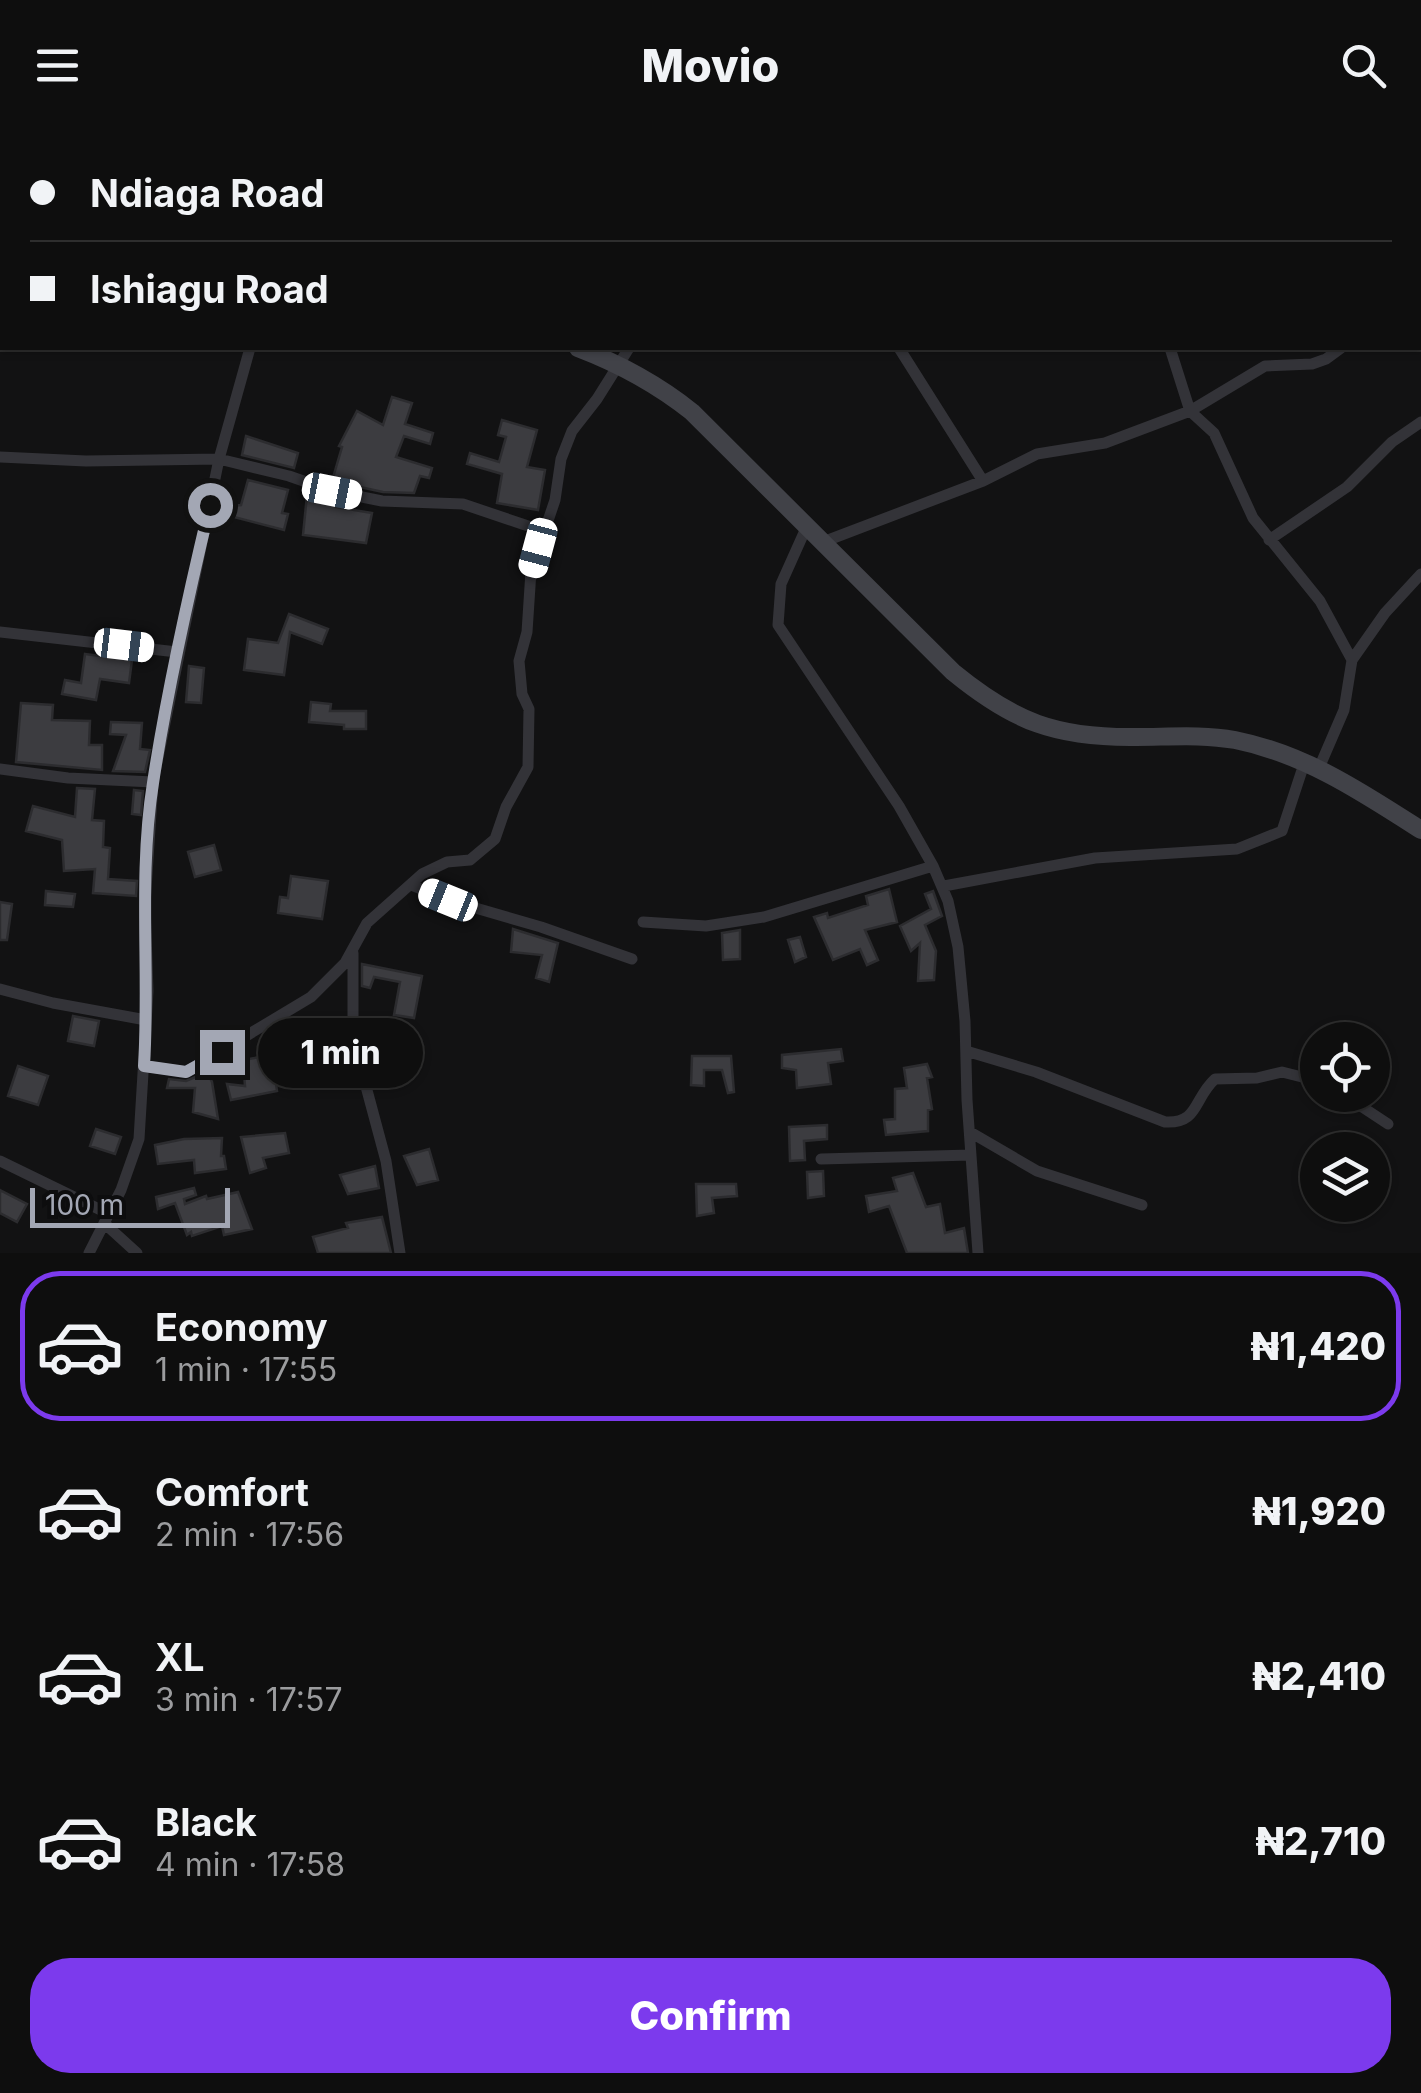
<!DOCTYPE html>
<meta charset="utf-8">
<style>
body{margin:0;font-family:Inter,sans-serif;background:#171717;color:#f1f3f6;height:100vh;display:flex;flex-direction:column;font-size:38px;white-space:nowrap}
*{box-sizing:border-box;margin:0}
p{font-size:32px;color:#9b9c9e}
.icon{flex:none;width:55px;height:55px;fill:none;stroke:currentColor;stroke-width:2;stroke-linecap:round;stroke-linejoin:round}
.map{position:relative;height:1123px;overflow:hidden}
.drawer{display:flex;flex-direction:column;background:#0e0e0e;flex:1}
.drawer>*{flex:none}
.banner{position:absolute;left:0px;top:0px;width:1422px;height:220px;box-shadow:0 2px 8px #0004,0 0 0 2px #2e2e2e;display:grid;align-content:center;height:220px;padding:0 30px;background:#0e0e0e}
.fabs{position:absolute;left:1300px;top:892px;display:grid;gap:20px}
.fabs a{display:grid;place-items:center;width:90px;height:90px;border-radius:50%;background:#0e0e0e;box-shadow:0 2px 8px #0004,0 0 0 2px #2e2e2e;font-size:50px}
.scale{position:absolute;left:30px;bottom:25px;width:200px;box-sizing:border-box;padding-left:10px;border:5px solid #a3a7b4;border-top:0;font-size:28px;line-height:35px;white-space:nowrap;color:#a3a7b4;-webkit-text-stroke:8px #0d0d0e;paint-order:stroke}
.end{position:absolute;width:45px;height:45px;margin:-22px;border:12px solid #a3a7b4;background:#111;box-shadow:0 0 0 5px #111}
.from{border-radius:50%}
.bubble{position:absolute;height:70px;border-radius:35px;background:#0e0e0e;box-shadow:0 2px 8px #0004,0 0 0 2px #2e2e2e;font-size:32px;font-weight:800;line-height:70px;text-align:center}
.car{position:absolute;width:30px;height:60px;margin:-30px -15px;border-radius:12px;box-shadow:0 0 8px 2px #0007;background:linear-gradient(#fff 24%,#345 0 40%,#fff 0 76%,#345 0 86%,#fff 0)}
.banner b{display:flex;align-items:center;gap:35px;height:95px;font-size:38px}
.banner b+b{border-top:2px solid #2e2e2e}
.banner i{width:25px;height:25px;background:#f1f3f6}
ul{padding:18px 0 0;list-style:none}
li{display:flex;align-items:center;gap:30px;height:150px;margin:0 20px 15px;padding:0 10px;border:5px solid transparent;border-radius:40px}
li div{flex:1}
li b{display:block;font-size:38px}
li em{font-style:normal;font-weight:800}
li.current{border-color:#7c3aed}
li>.icon{width:90px;height:90px;stroke-width:1.5}
.action{display:flex;gap:20px;margin-top:auto;padding:20px 30px}
.action a{flex:1;height:115px;border-radius:40px;background:#7c3aed;color:#fff;font-size:40px;font-weight:800;line-height:115px;text-align:center}
header{display:flex;justify-content:space-between;align-items:center;height:130px;padding:0 30px;background:#0e0e0e;font-size:45px;font-weight:800}
.map>svg:first-child{display:block}
.building{fill:#3c3c40;stroke:#2c2c2f;stroke-width:2.5}
.lines{fill:none;stroke-linecap:round;stroke-linejoin:round}
.street{stroke:#333338;stroke-width:11}
.secondary{stroke:#414248;stroke-width:18}
.route{stroke:#a3a7b4;stroke-width:12}
</style>
<header><svg class="icon" aria-label="menu" viewBox="0 0 24 24"><path d="M4 6h16M4 12h16M4 18h16"/></svg>Movio<svg class="icon" aria-label="search" viewBox="0 0 24 24"><circle cx="10" cy="10" r="6"/><path d="M15 15l6 6"/></svg></header>
<div class="map">
<svg width="1421" height="1123" viewBox="0 0 1421 1123">
<rect width="100%" height="100%" fill="#121213"/>
<path class="building" d="M392 267 412 273 405 294 433 303 430 314 404 306 396 327 432 338 429 348 420 346 414 363 383 362 332 351 342 317 339 316 357 281 383 295Z
M502 290 537 300 527 337 545 340 538 380 497 373 502 344 467 334 470 323 499 332 506 307 498 305Z
M246 306 298 323 294 338 242 325Z
M248 350 288 360 282 383 288 384 284 400 234 387 232 376 241 375Z
M307 365 337 372 336 377 372 383 366 413 303 405Z
M289 484 328 499 322 514 290 502 284 545 244 540 248 509 278 513Z
M85 524 132 530 129 553 100 549 96 570 62 564 65 550 81 553Z
M189 536 204 538 201 573 186 572Z
M311 572 331 574 330 581H366V599H344V595L309 592Z
M21 573 53 575 52 590 90 591 89 615H102V640L16 632Z
M111 592 142 593 140 619 150 620 145 642 113 641 126 605 110 604Z
M77 658 95 659 92 690 104 691 103 717 110 718 108 749 137 751 136 766 93 763 95 739 64 741 62 710 26 701 33 676 75 687Z
M134 660 143 661 141 685 132 684Z
M214 715 221 740 195 747 188 722Z
M291 746 328 751 322 789 278 783 280 767 288 768Z
M889 759 897 792 865 800 878 830 867 835 860 819 833 830 814 787 827 783 828 788 868 775 866 766Z
M46 761 75 764 73 777 45 775Z
M933 761 942 786 925 795 936 821 934 850 918 851 920 813 911 821 900 796 931 779 925 764Z
M0 772 12 774 7 810H0Z
M513 799 558 813 549 852 536 848 542 825 511 822Z
M740 800V829L723 830 722 803Z
M800 807 806 827 795 832 788 810Z
M362 834 422 846 414 888 394 885 400 852 374 847 370 858 362 856Z
M73 886 99 891 94 916 68 911Z
M320 890 342 898 348 927 346 942 310 945 314 923 307 898Z
M841 919 843 931 828 933 831 954 797 958 796 940 782 938V925Z
M272 925 277 961 231 970 227 954 245 956 243 930Z
M692 926H731L734 962 728 963 722 940H704V956L691 955Z
M927 934 932 947 927 948 932 979 928 980V1001L886 1005 884 990 895 989V959L907 958 904 938Z
M18 936 48 946 38 975 8 966Z
M207 942 212 952 218 989 193 982 195 958H167L169 949 186 951Z
M827 995V1009L804 1011 805 1030 790 1031 789 997Z
M96 999 121 1007 115 1024 90 1016Z
M285 1003 289 1023 263 1028 266 1038 250 1043 241 1007Z
M222 1008 221 1026H224L226 1039 195 1043 194 1030 158 1034 155 1015 184 1009Z
M429 1019 438 1050 417 1055 404 1026Z
M375 1036 379 1058 348 1064 340 1045Z
M823 1041 824 1066 808 1068 807 1042Z
M913 1043 926 1077 940 1074 945 1103 964 1098 968 1123H907L889 1076 869 1082 866 1066 897 1061 893 1048Z
M696 1054H736L737 1066 712 1068 714 1083 697 1086Z
M194 1058 196 1065 184 1069 185 1074 206 1066 207 1069 238 1062 252 1099 224 1105 222 1096 192 1106 191 1102 187 1105 175 1073 158 1079 156 1067Z
M0 1060 27 1074 17 1092 0 1083Z
M382 1087 391 1123H318L313 1107 348 1098 346 1093Z"/>
<g class="lines">
<path class="street" d="M1088 0 1089 2
M283 2 284 0
M757 2 758 0
M1205 2 1208 0
M1420 98 1421 97
M1420 157 1421 158
M899 218 983 351
M1170 218 1190 281 1214 303 1253 388 1320 471 1352 530 1344 580 1319 638
M0 327 86 331 219 329 289 346 332 361 382 371 463 374 543 401
M807 396 781 454 778 495 899 676 933 736 948 771 958 817 965 891 967 970 978 1123
M1269 410 1347 357 1392 312 1421 292
M823 412 983 351 1037 324 1105 313 1190 281 1265 236 1312 234 1326 229 1341 218
M0 502 177 522
M1352 530 1385 483 1421 444
M0 639 68 648 153 652
M411 755 448 770 541 797 632 829
M944 756 1095 728 1237 719 1282 701 1305 631
M643 792 706 796 764 787 933 736
M353 823V908L386 1031 400 1123
M0 859 53 873 146 890
M966 921 1036 942 1165 992C1199 994 1193 969 1215 949L1257 948 1282 942 1318 951
M144 936 186 942 311 867 345 833 367 793 422 744 447 732 470 730 495 709 506 677 528 637 529 579 522 564 519 531 527 502 531 441 555 370 561 329 572 301 597 269 629 218
M1344 965 1388 994
M970 1002 1037 1041 1142 1075
M821 1029 971 1025
M0 1031 109 1084
M104 1093 137 1123
M89 1123 121 1060 139 1009 148 861 145 775 153 652 219 329 250 218"/>
<path class="secondary" d="M0 18H2
M578 218C620 234 657 254 692 282L953 542C1014 592 1056 608 1136 607 1169 607 1202 604 1235 610 1305 624 1362 662 1421 700"/>
</g>
<g class="lines">
<path class="route" d="M210 375C188 467 167 560 153 653 138 747 150 842 144 936L186 942 222 922"/>
</g>
</svg>
<div class="fabs">
<a><svg class="icon" aria-label="locate" viewBox="0 0 24 24"><circle cx="12" cy="12" r="6"/><path d="M12 2v4M12 18v4M2 12h4M18 12h4"/></svg></a>
<a><svg class="icon" aria-label="layers" viewBox="0 0 24 24"><path d="M12 4l9 5-9 5-9-5zM3 14l9 5 9-5"/></svg></a>
</div>
<div class="scale">100 m</div>
<i class="end from" style="left:210px;top:375px"></i>
<i class="end" style="left:222px;top:922px"></i>
<div class="bubble" style="left:258px;top:888px;width:165px">1 min</div>
<i class="car" style="left:332px;top:361px;rotate:101deg"></i>
<i class="car" style="left:538px;top:418px;rotate:195deg"></i>
<i class="car" style="left:124px;top:515px;rotate:97deg"></i>
<i class="car" style="left:448px;top:770px;rotate:292deg"></i>
<div class="banner">
<b><i class="from"></i>Ndiaga Road</b>
<b><i></i>Ishiagu Road</b>
</div>
</div>
<section class="drawer">
<ul>
<li class="current"><svg class="icon" aria-label="car" viewBox="0 0 24 24"><path d="M5 17H2v-5l4-1 3-4h7l3 4 3 1v5h-3M9 17h6M6 11h13"/><circle cx="7" cy="17" r="2"/><circle cx="17" cy="17" r="2"/></svg><div><b>Economy</b><p>1 min · 17:55</p></div><em>₦1,420</em></li>
<li><svg class="icon" aria-label="car" viewBox="0 0 24 24"><path d="M5 17H2v-5l4-1 3-4h7l3 4 3 1v5h-3M9 17h6M6 11h13"/><circle cx="7" cy="17" r="2"/><circle cx="17" cy="17" r="2"/></svg><div><b>Comfort</b><p>2 min · 17:56</p></div><em>₦1,920</em></li>
<li><svg class="icon" aria-label="car" viewBox="0 0 24 24"><path d="M5 17H2v-5l4-1 3-4h7l3 4 3 1v5h-3M9 17h6M6 11h13"/><circle cx="7" cy="17" r="2"/><circle cx="17" cy="17" r="2"/></svg><div><b>XL</b><p>3 min · 17:57</p></div><em>₦2,410</em></li>
<li><svg class="icon" aria-label="car" viewBox="0 0 24 24"><path d="M5 17H2v-5l4-1 3-4h7l3 4 3 1v5h-3M9 17h6M6 11h13"/><circle cx="7" cy="17" r="2"/><circle cx="17" cy="17" r="2"/></svg><div><b>Black</b><p>4 min · 17:58</p></div><em>₦2,710</em></li>
</ul>
<div class="action"><a>Confirm</a></div>
</section>
